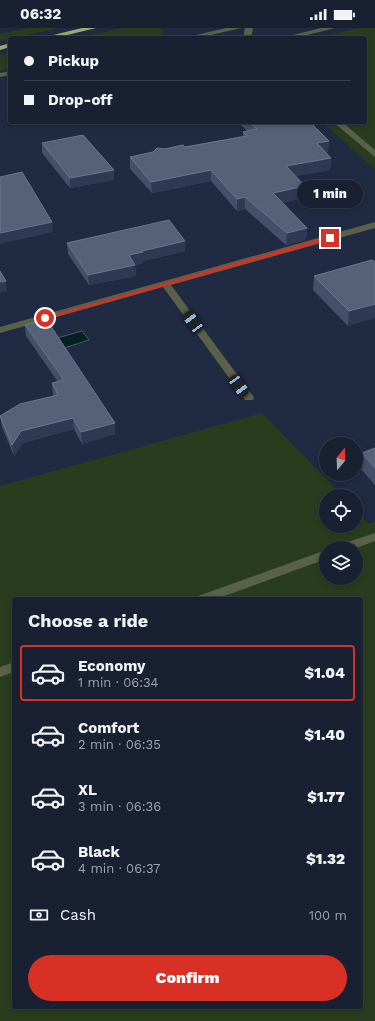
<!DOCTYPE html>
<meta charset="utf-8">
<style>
body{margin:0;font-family:"Work Sans",sans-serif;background:#21283a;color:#f1f3f6;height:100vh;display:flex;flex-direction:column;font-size:15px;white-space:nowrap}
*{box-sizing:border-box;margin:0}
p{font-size:13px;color:#9fa3ac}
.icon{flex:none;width:22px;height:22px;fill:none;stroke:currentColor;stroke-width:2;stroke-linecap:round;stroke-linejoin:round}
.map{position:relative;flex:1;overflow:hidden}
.side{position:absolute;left:12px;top:569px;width:351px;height:412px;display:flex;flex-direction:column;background:#182032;border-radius:4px;box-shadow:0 2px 6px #0003,0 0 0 1px #363e4d}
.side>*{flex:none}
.banner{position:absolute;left:8px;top:8px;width:359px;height:88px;border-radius:4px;box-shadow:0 2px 6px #0003,0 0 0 1px #363e4d;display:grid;align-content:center;height:88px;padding:0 16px;background:#182032}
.needle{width:26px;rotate:19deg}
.controls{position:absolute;left:319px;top:409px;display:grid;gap:8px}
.controls a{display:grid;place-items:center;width:44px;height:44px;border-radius:50%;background:#182032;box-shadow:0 2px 6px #0003,0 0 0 1px #363e4d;font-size:20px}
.end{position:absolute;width:18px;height:18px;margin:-9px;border:5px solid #d93025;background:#fff;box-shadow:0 0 0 2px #fff}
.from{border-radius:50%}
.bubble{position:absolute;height:28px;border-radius:14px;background:#182032;box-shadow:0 2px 6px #0003,0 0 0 1px #363e4d;font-size:13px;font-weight:800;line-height:28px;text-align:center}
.car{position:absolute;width:12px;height:24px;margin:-12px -6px;border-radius:5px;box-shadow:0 0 3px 1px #0007;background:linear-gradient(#222 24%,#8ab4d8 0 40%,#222 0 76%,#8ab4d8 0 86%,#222 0)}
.banner b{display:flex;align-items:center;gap:14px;height:38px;font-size:15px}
.banner b+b{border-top:1px solid #363e4d}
.banner i{width:10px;height:10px;background:#f1f3f6}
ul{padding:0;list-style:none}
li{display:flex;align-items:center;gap:12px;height:56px;margin:0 8px 6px;padding:0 8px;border:2px solid transparent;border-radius:4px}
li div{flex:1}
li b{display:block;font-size:15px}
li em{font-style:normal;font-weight:800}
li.on{border-color:#d93025}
li>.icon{width:36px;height:36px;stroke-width:1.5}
h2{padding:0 16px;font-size:18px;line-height:48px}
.pay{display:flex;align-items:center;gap:10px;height:44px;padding:0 16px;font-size:15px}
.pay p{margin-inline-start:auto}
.button{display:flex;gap:8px;margin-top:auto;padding:8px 16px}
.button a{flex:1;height:46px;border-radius:24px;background:#d93025;color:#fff;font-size:16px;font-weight:800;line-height:46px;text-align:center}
.status{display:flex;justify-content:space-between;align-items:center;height:28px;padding:0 20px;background:#182032;direction:ltr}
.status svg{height:11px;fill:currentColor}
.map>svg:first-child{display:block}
.green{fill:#2a3c1e;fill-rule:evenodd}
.water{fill:#032025;stroke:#465d65}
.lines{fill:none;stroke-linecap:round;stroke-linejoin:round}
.minor{fill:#596249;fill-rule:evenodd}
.highway{fill:#98ad6e;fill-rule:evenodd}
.wall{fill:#445069}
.shaded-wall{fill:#2e3a53}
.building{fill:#556079;stroke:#6b768d}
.route{fill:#d93025}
</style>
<div class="status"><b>06:32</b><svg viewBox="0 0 49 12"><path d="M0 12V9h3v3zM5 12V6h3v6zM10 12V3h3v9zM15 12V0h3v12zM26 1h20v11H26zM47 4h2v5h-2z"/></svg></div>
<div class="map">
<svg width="375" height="993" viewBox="0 0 375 993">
<rect width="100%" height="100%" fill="#202a43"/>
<path class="green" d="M28 0H59L0 13V6Z
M123 0H158L164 3 161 9 154 10H77Z
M360 0H375V141L322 94H365V10H314Z
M10 25V41L0 43V27Z
M262 385 343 468H326V498H356V482L369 496 375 494V993H0V458ZM326 520H356V550H326ZM14 571H361V979H14Z"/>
<path class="water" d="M82 303 89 312 64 320 57 310Z"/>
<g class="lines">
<path class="minor" d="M226 0H241L198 10H183Z
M245 0H253L251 10H243Z
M321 0H335L295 10H281Z
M10 43V47L0 49V45Z
M333 94H342L375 122V129Z
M375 194V200L171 257 253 368 254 370 253 372H245L163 259 0 305V299Z
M375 505V513L356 520H337L339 517Z
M326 522V531L216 571H196L198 568Z
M14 634V644L0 649V639Z"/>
<path class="highway" d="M82 0H96L55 10H41Z
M10 15V19L0 22V18Z"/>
</g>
<path class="wall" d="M238 94H310L329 113 328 124H326L331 130 330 142 295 148 304 170 282 175 307 200 306 212 286 217 245 181 237 183 211 153 152 165 130 141V129L164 121 185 119 243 108V104L247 103Z
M42 115 114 152 70 160 42 125Z
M185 213V223L143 233V235L135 237 136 248 89 257 68 226 67 215Z
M372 232 348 298 313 262 314 248Z
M25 297 115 395V406L82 416 74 401 23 415 14 428 2 399 0 388 53 368V367L52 355 58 354 26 308Z
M375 420V457L360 440 362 425Z"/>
<path class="shaded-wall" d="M329 113 328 124 317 126V115Z
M331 130 330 142 285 150 286 138Z
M114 142V152L70 160V150Z
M211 142V153L152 165 151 154Z
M305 158 304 170 272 177 273 165Z
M245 169V181L237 183V171Z
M52 194 53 204 0 216V205Z
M307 200 306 212 286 217 287 205Z
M185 213V223L143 233V235L135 237 136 248 89 257 88 247 129 227 142 223Z
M6 253 7 263 0 265V254Z
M375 276V290L348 298 349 283Z
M73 390 74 401 23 415 14 428 12 417 21 403Z
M115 395V406L82 416 81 404Z"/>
<path class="building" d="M249 94H310L329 113 317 115 331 130 286 138 305 158 273 165 307 200 287 205 245 169 237 171 211 142 151 154 130 129 153 124 157 120 164 121 183 117 185 119 247 108 243 104 257 101Z
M83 107 114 142 70 150 42 115Z
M22 144 52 194 0 205V149Z
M169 192 185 213 142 223 143 224 129 227 135 237 88 247 67 215Z
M372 232 375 234V276L349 283 314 248Z
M0 243 6 253 0 254Z
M46 291 115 395 81 404 73 390 21 403 12 417 0 388 20 376 58 367 52 355 64 352 25 297Z
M375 420V440L362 425Z"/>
<path class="route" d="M330 208 332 211 47 291 42 290Z"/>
</svg>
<div class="controls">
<a><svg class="needle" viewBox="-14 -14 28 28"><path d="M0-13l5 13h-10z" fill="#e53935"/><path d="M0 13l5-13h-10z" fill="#9fa3ac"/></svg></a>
<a><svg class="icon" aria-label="locate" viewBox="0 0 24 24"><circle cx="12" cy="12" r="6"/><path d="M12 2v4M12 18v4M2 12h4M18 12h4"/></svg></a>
<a><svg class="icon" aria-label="layers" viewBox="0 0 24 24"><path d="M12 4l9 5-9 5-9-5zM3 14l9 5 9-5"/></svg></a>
</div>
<i class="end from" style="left:45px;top:290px"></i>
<i class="end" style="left:330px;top:210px"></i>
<div class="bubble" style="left:297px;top:152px;width:66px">1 min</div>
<i class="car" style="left:193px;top:294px;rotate:324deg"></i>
<i class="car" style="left:239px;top:358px;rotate:144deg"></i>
<div class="banner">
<b><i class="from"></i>Pickup</b>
<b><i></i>Drop-off</b>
</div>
<section class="side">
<h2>Choose a ride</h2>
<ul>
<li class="on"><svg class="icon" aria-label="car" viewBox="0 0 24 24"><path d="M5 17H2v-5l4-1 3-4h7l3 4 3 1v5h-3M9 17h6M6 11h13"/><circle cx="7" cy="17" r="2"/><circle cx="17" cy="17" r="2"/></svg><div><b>Economy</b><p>1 min · 06:34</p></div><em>$1.04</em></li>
<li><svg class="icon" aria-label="car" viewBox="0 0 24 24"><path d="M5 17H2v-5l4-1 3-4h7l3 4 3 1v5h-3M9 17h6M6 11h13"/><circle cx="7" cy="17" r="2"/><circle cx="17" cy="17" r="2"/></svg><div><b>Comfort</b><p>2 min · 06:35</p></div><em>$1.40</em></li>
<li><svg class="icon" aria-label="car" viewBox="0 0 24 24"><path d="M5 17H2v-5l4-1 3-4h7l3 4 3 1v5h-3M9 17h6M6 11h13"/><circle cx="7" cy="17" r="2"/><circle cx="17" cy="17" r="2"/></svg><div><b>XL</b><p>3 min · 06:36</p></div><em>$1.77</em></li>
<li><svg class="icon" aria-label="car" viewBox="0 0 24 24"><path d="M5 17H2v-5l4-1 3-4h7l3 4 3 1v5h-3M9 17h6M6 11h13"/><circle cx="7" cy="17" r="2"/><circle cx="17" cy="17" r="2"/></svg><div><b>Black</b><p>4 min · 06:37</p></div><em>$1.32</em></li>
</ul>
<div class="pay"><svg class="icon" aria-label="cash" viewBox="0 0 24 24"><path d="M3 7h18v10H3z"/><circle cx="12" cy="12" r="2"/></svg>Cash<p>100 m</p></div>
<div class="button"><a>Confirm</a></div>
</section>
</div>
